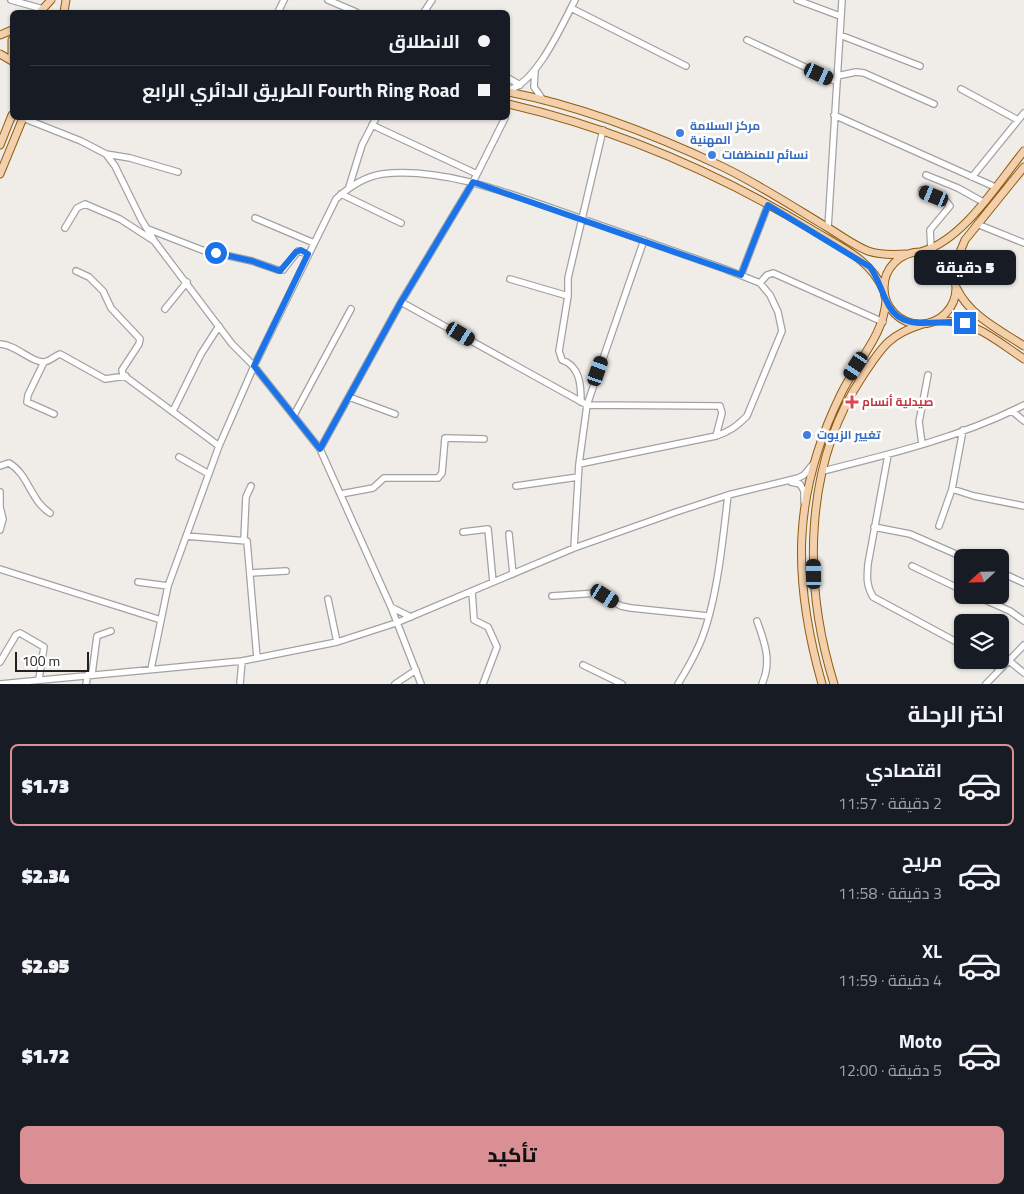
<!DOCTYPE html>
<html lang="ar">
<meta charset="utf-8">
<style>
body{margin:0;font-family:"Titillium Web",Cairo,sans-serif;background:#20242c;color:#f1f3f6;direction:rtl;height:100vh;display:flex;flex-direction:column;font-size:19px;white-space:nowrap}
*{box-sizing:border-box;margin:0}
p{font-size:16px;color:#9ea1a6}
.icon{flex:none;width:28px;height:28px;fill:none;stroke:currentColor;stroke-width:2;stroke-linecap:round;stroke-linejoin:round}
.map{position:relative;height:684px;overflow:hidden;direction:ltr}
.panel{display:flex;flex-direction:column;background:#171b24;flex:1}
.panel>*{flex:none}
.top-card{position:absolute;left:10px;top:10px;width:500px;height:110px;border-radius:8px;box-shadow:0 1px 4px #0004;direction:rtl;display:grid;align-content:center;height:110px;padding:0 20px;background:#171b24}
.needle{width:32px;rotate:248deg}
.tools{position:absolute;left:954px;top:549px;display:grid;gap:10px}
.tools a{display:grid;place-items:center;width:55px;height:55px;border-radius:8px;background:#171b24;box-shadow:0 1px 4px #0004;font-size:25px}
.scale{position:absolute;left:15px;bottom:12px;width:74px;box-sizing:border-box;padding-left:5px;border:2px solid #212121;border-top:0;font-size:14px;line-height:18px;white-space:nowrap;color:#212121;-webkit-text-stroke:4px #fff;paint-order:stroke}
.end{position:absolute;width:22px;height:22px;margin:-11px;border:6px solid #1a73e8;background:#fff;box-shadow:0 0 0 2px #fff}
.from{border-radius:50%}
.bubble{position:absolute;height:35px;border-radius:8px;background:#171b24;box-shadow:0 1px 4px #0004;font-size:16px;font-weight:800;line-height:35px;text-align:center;direction:rtl}
.car{position:absolute;width:15px;height:30px;margin:-15px -8px;border-radius:6px;box-shadow:0 0 4px 1px #0007;background:linear-gradient(#222 24%,#8ab4d8 0 40%,#222 0 76%,#8ab4d8 0 86%,#222 0)}
.top-card b{display:flex;align-items:center;gap:18px;height:48px;font-size:19px}
.top-card b+b{border-top:1px solid #363941}
.top-card i{width:12px;height:12px;background:#f1f3f6}
ul{padding:0;list-style:none}
li{display:flex;align-items:center;gap:15px;height:82px;margin:0 10px 8px;padding:0 10px;border:2px solid transparent;border-radius:8px}
li div{flex:1}
li b{display:block;font-size:19px}
li em{font-style:normal;font-weight:800}
li.current{border-color:#da8f95}
li>.icon{width:45px;height:45px;stroke-width:1.5}
h2{padding:0 20px;font-size:22px;line-height:60px}
.action{display:flex;gap:10px;margin-top:auto;padding:10px 20px}
.action a{flex:1;height:58px;border-radius:8px;background:#da8f95;color:#111;font-size:20px;font-weight:800;line-height:58px;text-align:center}
.map>svg:first-child{display:block}
.lines{fill:none;stroke-linecap:round;stroke-linejoin:round}
.minor-casing{stroke:#a2a2a2;stroke-width:8}
.major-casing{stroke:#8f5d0f;stroke-width:9}
.minor{stroke:#fff;stroke-width:5.5}
.major{stroke:#f4cfab;stroke-width:7}
.route{stroke:#1a73e8;stroke-width:6}
.shop-dot{fill:#3f7fe0;stroke:#fff;stroke-width:2}
.health-dot{fill:#e0444e;stroke:#fff;stroke-width:2}
.labels{text-anchor:middle;stroke-width:5;stroke-linejoin:round;paint-order:stroke}
.shop-label{font-size:12px;font-weight:bold;fill:#366cbe;stroke:#fff;text-anchor:start}
.health-label{font-size:12px;font-weight:bold;fill:#be3a42;stroke:#fff;text-anchor:start}
</style>
<div class="map">
<svg width="1024" height="684" viewBox="0 0 1024 684">
<rect width="100%" height="100%" fill="#f0ede9"/>
<g class="lines">
<defs>
<path id="minor" d="M11 0 43 9
M328 0 356 12
M797 0 840 16
M571 8 686 66
M278 12 284 0
M424 12 432 0
M840 35 920 66
M747 40 837 82
M535 71 534 87 543 100
M837 76 856 72 864 73 934 104
M508 78 520 85
M961 89 1018 120
M508 90C536 84 562 25 575 0
M834 115 995 187
M23 118 81 141 106 154 115 166 141 219 155 242 232 344 254 366 320 449
M372 125 477 174
M106 154 130 158 178 172
M926 175 958 188 983 202
M972 177 1024 113
M349 187 362 145 376 118
M922 190 946 201 950 206 930 230 931 249
M341 194 401 223
M255 218 314 243
M977 224 1024 243
M65 228 77 208 85 204 120 219 154 241
M828 228 842 0
M148 229 202 250 252 261 278 270H283L298 251 308 254
M76 271 89 277 103 291 111 308 140 339 139 344 122 370 123 375 219 446
M741 275 768 205
M510 279 568 296
M760 283 767 275 773 273 883 322
M401 302 587 405 720 406 722 413 716 436
M165 309 187 282
M0 344C16 345 28 360 42 362 48 363 54 356 60 354L105 379 126 376
M44 362 28 395 27 402 54 414
M349 397 395 414
M581 402C581 385 580 366 562 360L559 351 568 296V278L603 130
M173 411 201 354 219 326
M1012 411 1024 421
M294 415 351 309
M922 444 919 422 928 375
M888 455 868 564C867 577 866 585 873 597L962 645
M179 457 209 474
M0 466 9 463C29 475 30 500 50 513
M823 471C891 454 961 437 1024 405
M791 482 800 484 804 491V502
M516 486 578 477
M952 489 974 496 1024 506
M0 492V505
M341 494 373 488 384 478H438L442 473 445 438 484 439
M0 507 3 519 0 530
M939 526 952 489 963 430
M874 527 910 534 965 558
M463 532 488 529 493 582
M509 534 513 574
M186 536 247 541 257 658
M244 539 246 497 251 486
M574 548 579 464 587 405 644 240
M912 566 962 590
M0 569 161 620
M1000 572 1024 583
M251 573 286 571
M138 582 168 586
M472 591 474 620 488 627 497 647 483 684
M974 595 1010 611 1024 621
M552 596 598 593 621 606 631 608 708 616
M328 599 337 642
M391 607 411 617
M757 621C765 643 772 662 762 684
M986 660 1000 669
M1008 660 1024 673
M0 662 16 635 20 633 44 647 39 679
M583 665 622 684
M151 669 168 586 219 446 254 366 336 199C349 187 363 177 382 174 443 166 516 196 574 216 624 234 675 251 725 269L760 283 770 295 778 312 782 331 747 416C737 426 729 432 716 436L579 464
M92 674 97 636 111 631
M0 684 242 661 337 642 396 623 574 548 676 512 728 495 798 478 804 475 813 464
M86 684 88 674
M240 684 242 661
M395 684 416 670
M421 684 391 607 320 449 401 302 473 182 505 118
M678 684C686 671 694 657 700 643 717 603 723 538 728 495
M986 684 1024 645"/>
<path id="major" d="M40 12 51 0
M64 12 66 0
M0 35 12 30
M12 40V58
M0 54 12 61
M508 92C581 106 655 135 723 167 758 184 792 206 825 226 839 234 853 245 868 251 880 255 893 255 906 254
M508 104C616 129 716 172 811 229 840 247 870 258 884 291
M0 145 12 115
M0 174 23 118
M923 251C963 240 998 183 1024 151
M884 288a36 36 0 1 1 72 0a36 36 0 1 1-72 0Z
M955 275V264L965 240 1024 167
M957 289C970 316 1000 330 1024 346
M935 321C974 319 994 339 1024 359
M822 684C792 578 792 494 841 394 856 362 884 336 886 300
M834 684C803 585 803 466 862 377 882 347 888 335 923 324"/>
</defs>
<use href="#minor" class="minor-casing"/>
<use href="#major" class="major-casing"/>
<use href="#minor" class="minor"/>
<use href="#major" class="major"/>
</g>
<g class="lines">
<path class="route" d="M216 253 252 261 280 271 296 252 301 250 308 254 254 366 320 449 401 302 473 182 741 275 768 205 870 267C879 279 881 292 889 306 905 334 939 318 965 323"/>
</g>
<g class="shop-dot">
<circle cx="680" cy="133" r="5"/>
<circle cx="712" cy="155" r="5"/>
<circle cx="807" cy="435" r="5"/>
</g>
<path class="health-dot" d="M849.5 394.5h5v5h5v5h-5v5h-5v-5h-5v-5h5z"/>
<g class="labels">
<g class="shop-label">
<text x="690" y="130">مركز السلامة<tspan x="690" dy="14">المهنية</tspan></text>
<text x="722" y="159">نسائم للمنظفات</text>
<text x="817" y="439">تغيير الزيوت</text>
</g>
<g class="health-label">
<text x="862" y="406">صيدلية أنسام</text>
</g>
</g>
</svg>
<div class="tools">
<a><svg class="needle" viewBox="-14 -14 28 28"><path d="M0-13l5 13h-10z" fill="#e53935"/><path d="M0 13l5-13h-10z" fill="#9ea1a6"/></svg></a>
<a><svg class="icon" aria-label="layers" viewBox="0 0 24 24"><path d="M12 4l9 5-9 5-9-5zM3 14l9 5 9-5"/></svg></a>
</div>
<div class="scale">100 m</div>
<i class="end from" style="left:216px;top:253px"></i>
<i class="end" style="left:965px;top:323px"></i>
<div class="bubble" style="left:914px;top:250px;width:102px">5 دقيقة</div>
<i class="car" style="left:819px;top:74px;rotate:115deg"></i>
<i class="car" style="left:934px;top:196px;rotate:292deg"></i>
<i class="car" style="left:461px;top:334px;rotate:121deg"></i>
<i class="car" style="left:856px;top:366px;rotate:213deg"></i>
<i class="car" style="left:598px;top:371px;rotate:19deg"></i>
<i class="car" style="left:814px;top:574px;rotate:359deg"></i>
<i class="car" style="left:605px;top:596px;rotate:122deg"></i>
<div class="top-card">
<b><i class="from"></i>الانطلاق</b>
<b><i></i>Fourth Ring Road الطريق الدائري الرابع</b>
</div>
</div>
<section class="panel">
<h2>اختر الرحلة</h2>
<ul>
<li class="current"><svg class="icon" aria-label="car" viewBox="0 0 24 24"><path d="M5 17H2v-5l4-1 3-4h7l3 4 3 1v5h-3M9 17h6M6 11h13"/><circle cx="7" cy="17" r="2"/><circle cx="17" cy="17" r="2"/></svg><div><b>اقتصادي</b><p>2 دقيقة · 11:57</p></div><em>$1.73</em></li>
<li><svg class="icon" aria-label="car" viewBox="0 0 24 24"><path d="M5 17H2v-5l4-1 3-4h7l3 4 3 1v5h-3M9 17h6M6 11h13"/><circle cx="7" cy="17" r="2"/><circle cx="17" cy="17" r="2"/></svg><div><b>مريح</b><p>3 دقيقة · 11:58</p></div><em>$2.34</em></li>
<li><svg class="icon" aria-label="car" viewBox="0 0 24 24"><path d="M5 17H2v-5l4-1 3-4h7l3 4 3 1v5h-3M9 17h6M6 11h13"/><circle cx="7" cy="17" r="2"/><circle cx="17" cy="17" r="2"/></svg><div><b>XL</b><p>4 دقيقة · 11:59</p></div><em>$2.95</em></li>
<li><svg class="icon" aria-label="car" viewBox="0 0 24 24"><path d="M5 17H2v-5l4-1 3-4h7l3 4 3 1v5h-3M9 17h6M6 11h13"/><circle cx="7" cy="17" r="2"/><circle cx="17" cy="17" r="2"/></svg><div><b>Moto</b><p>5 دقيقة · 12:00</p></div><em>$1.72</em></li>
</ul>
<div class="action"><a>تأكيد</a></div>
</section>
